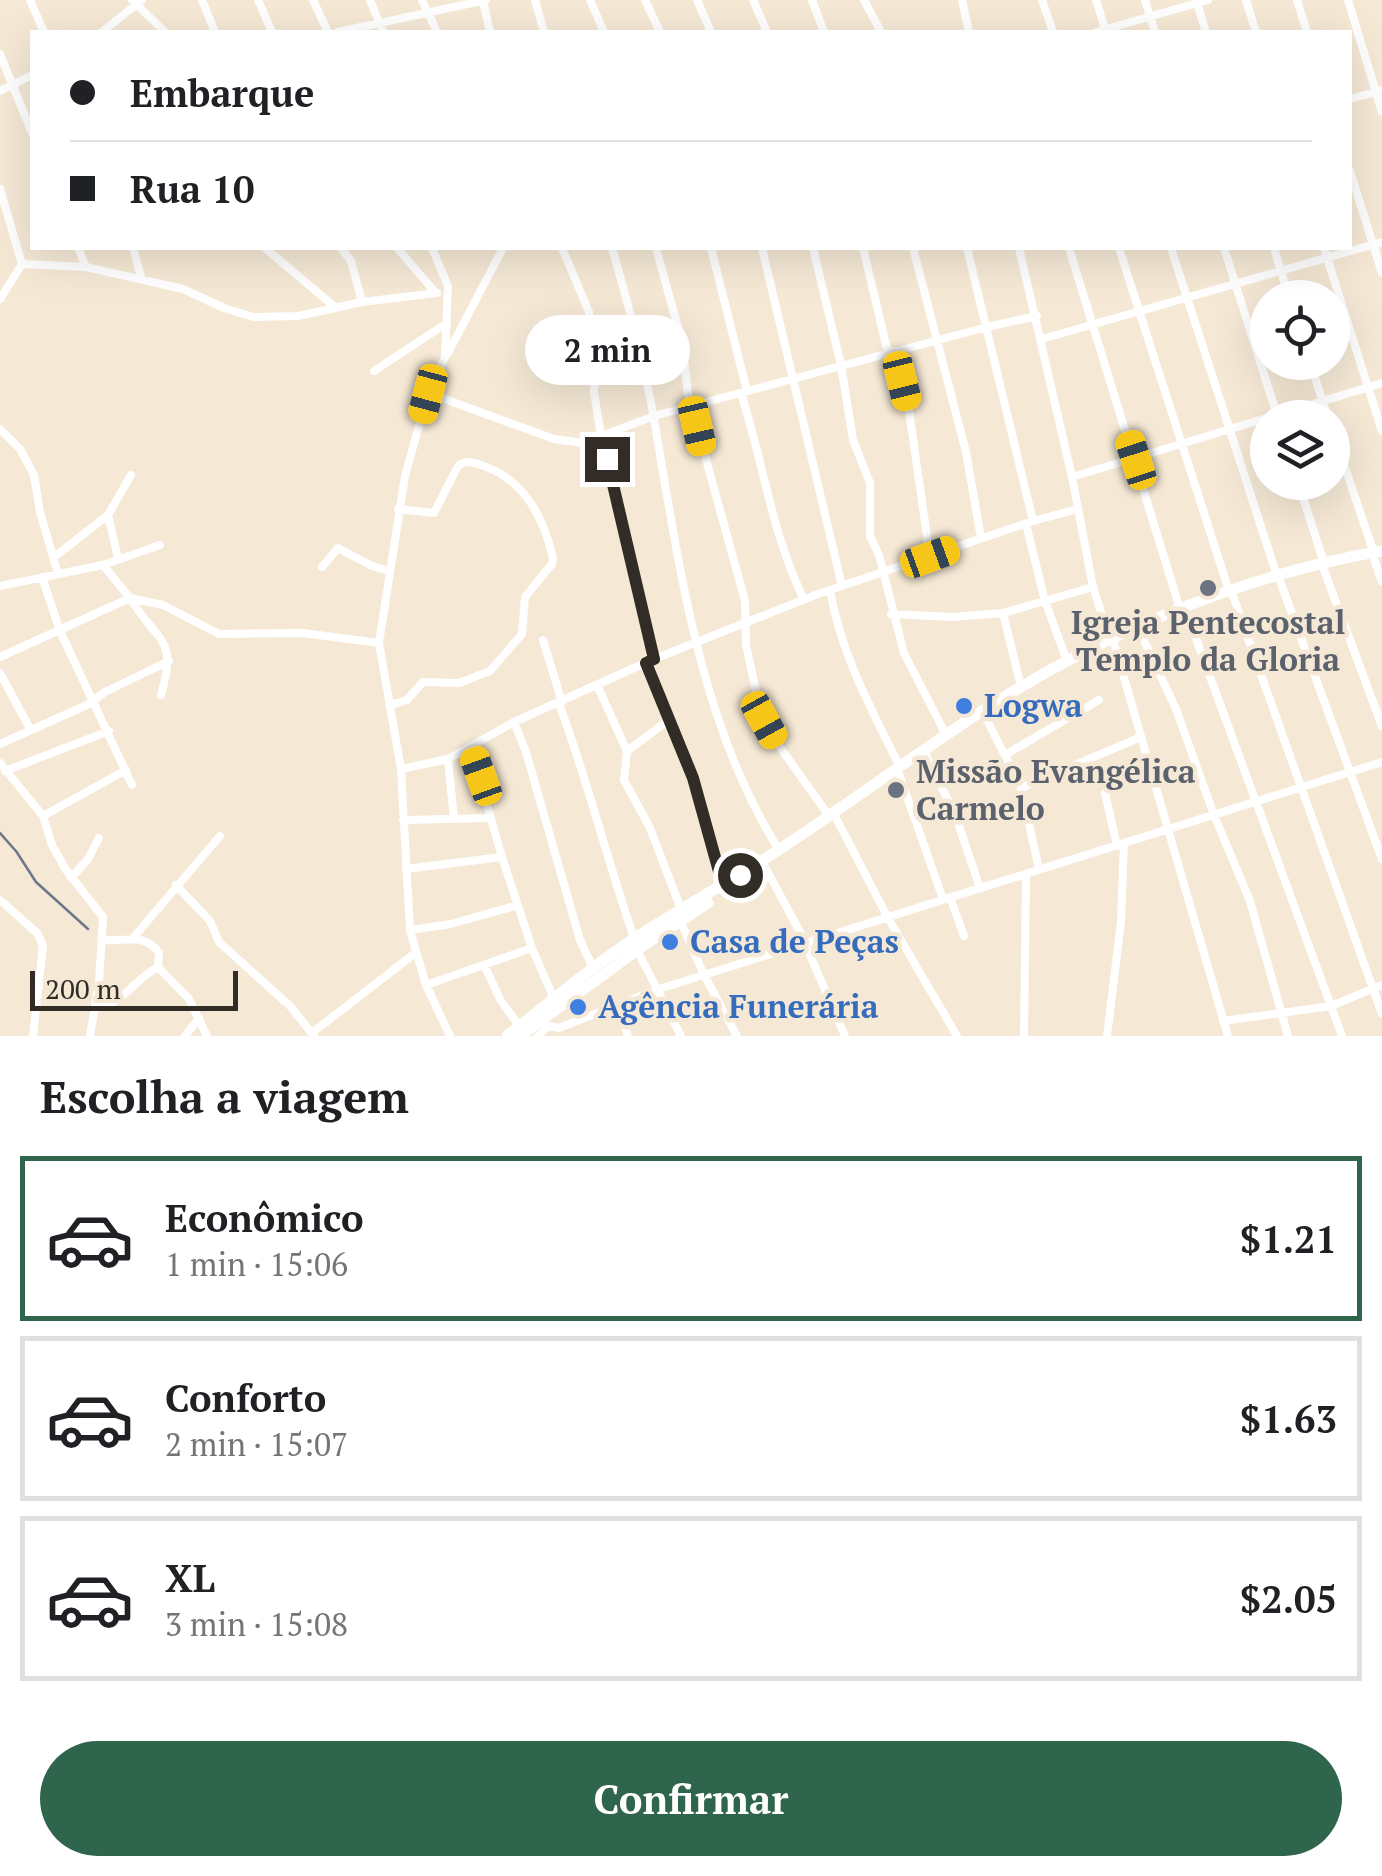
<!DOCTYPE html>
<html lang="pt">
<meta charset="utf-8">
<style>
body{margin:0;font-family:"PT Serif",serif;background:#f6f6f6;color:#202124;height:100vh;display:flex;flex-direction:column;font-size:38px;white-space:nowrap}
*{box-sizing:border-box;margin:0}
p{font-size:32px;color:#757577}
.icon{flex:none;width:55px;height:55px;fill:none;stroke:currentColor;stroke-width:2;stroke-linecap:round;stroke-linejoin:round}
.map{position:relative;height:1036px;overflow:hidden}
.details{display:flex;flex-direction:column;background:#fff;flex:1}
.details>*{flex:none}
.top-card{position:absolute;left:30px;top:30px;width:1322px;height:220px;border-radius:0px;box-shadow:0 10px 40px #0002;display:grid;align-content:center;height:220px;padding:0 40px;background:#fff}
.fabs{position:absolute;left:1250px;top:280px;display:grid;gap:20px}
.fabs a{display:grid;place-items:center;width:100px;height:100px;border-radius:50%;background:#fff;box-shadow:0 10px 40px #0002;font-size:50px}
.scale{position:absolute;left:30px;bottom:25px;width:208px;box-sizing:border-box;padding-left:10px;border:5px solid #312c25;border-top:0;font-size:28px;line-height:35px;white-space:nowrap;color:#312c25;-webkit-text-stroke:8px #f5e8d5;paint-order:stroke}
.end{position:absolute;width:45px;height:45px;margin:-22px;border:12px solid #312c25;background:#fff;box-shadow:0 0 0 5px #fff}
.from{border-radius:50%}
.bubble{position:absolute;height:70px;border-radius:35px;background:#fff;box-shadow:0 10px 40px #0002;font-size:32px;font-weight:600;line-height:70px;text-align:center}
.car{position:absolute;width:30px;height:60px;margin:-30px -15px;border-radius:12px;box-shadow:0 0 8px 2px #0007;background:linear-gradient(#f5c518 24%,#345 0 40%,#f5c518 0 76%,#345 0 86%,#f5c518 0)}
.top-card b{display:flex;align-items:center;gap:35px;height:95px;font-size:38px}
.top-card b+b{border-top:2px solid #e0e0e0}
.top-card i{width:25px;height:25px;background:#202124}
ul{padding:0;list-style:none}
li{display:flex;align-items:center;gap:30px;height:165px;margin:0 20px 15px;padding:0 20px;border:5px solid #e0e0e0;border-radius:0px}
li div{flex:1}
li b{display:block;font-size:38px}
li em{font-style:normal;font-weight:600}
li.active{border-color:#2e654c}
li>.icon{width:90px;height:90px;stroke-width:1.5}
h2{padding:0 40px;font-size:45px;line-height:120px}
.cta{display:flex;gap:20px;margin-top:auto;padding:20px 40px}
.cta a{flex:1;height:115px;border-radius:60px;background:#2e654c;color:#fff;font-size:40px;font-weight:600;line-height:115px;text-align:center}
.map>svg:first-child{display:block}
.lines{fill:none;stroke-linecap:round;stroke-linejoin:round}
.stream{stroke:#6c778a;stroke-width:2.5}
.street{stroke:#fff;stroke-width:8}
.secondary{stroke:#fff;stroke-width:11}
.route{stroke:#312c25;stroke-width:12}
.worship-dot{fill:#6b7280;stroke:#f5e8d5;stroke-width:4}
.shop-dot{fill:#3f7fe0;stroke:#f5e8d5;stroke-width:4}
.labels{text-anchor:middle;stroke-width:9;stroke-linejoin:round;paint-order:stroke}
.worship-label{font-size:32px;font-weight:bold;fill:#5b616d;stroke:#f5e8d5}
.shop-label{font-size:32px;font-weight:bold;fill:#366cbe;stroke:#f5e8d5;text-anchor:start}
</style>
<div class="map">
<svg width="1382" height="1036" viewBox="0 0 1382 1036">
<rect width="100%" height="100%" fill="#f5e8d5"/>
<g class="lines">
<path class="stream" d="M0 833 15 850
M16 851 36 882 88 929"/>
<path class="street" d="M30 0 44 32
M132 0 165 32
M202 0 215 32
M258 0 272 32
M313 0 328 32
M370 0 383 32
M422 0 437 32
M535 0 544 32
M590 0 604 32
M645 0 660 32
M697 0 711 32
M753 0 767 32
M812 0 824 32
M864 0 881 32
M962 0 969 32
M1042 0 1053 32
M1096 0 1106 32
M1145 0 1155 32
M1196 0 1206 32
M1246 0 1256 32
M1297 0 1307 32
M1348 0 1382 112
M483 1 490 32
M102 32 142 0
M338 32 486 0
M1096 32 1208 0
M0 54 32 133
M0 91 32 75
M1350 99 1382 90
M1350 171 1382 273
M0 189 22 264
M78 248 86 267
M133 248 142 280
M265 248 336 308
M341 248 351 261 362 302
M397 248 436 293
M432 248 448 286 445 357 428 393 405 476 379 643 401 769 410 930 426 985 450 1036
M562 248 589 312 597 356 594 392 601 436 654 659
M612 248C628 303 644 361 654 419 679 564 699 723 779 850
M656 248 682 342 688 394 745 601 746 645 759 705 777 743 829 816
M711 248 747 391
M762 248 842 586
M813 248 841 365 853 440 870 483V536L879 555 904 653 946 735
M863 248 888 353
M913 248 966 452 981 538
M967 248 1033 521
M1019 248 1072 477 1093 587 1110 639
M1069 248 1180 609
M1119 248 1229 591
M1171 248 1277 576
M1224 248 1277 415
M1274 248 1289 298
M1324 248 1382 431
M22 264 86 267 183 289 224 308 253 317 298 316 362 302 437 293
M0 299 22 264
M1042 339 1382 242
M894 351 909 411 930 557
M448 353 503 248
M1310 362 1328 418
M374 371 447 323
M428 393 554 439 583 443 654 416 987 327 1037 316
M741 393C764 465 771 531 804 600
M0 429 20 449 34 475 40 512 58 574
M1332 429 1374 553
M1072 477 1382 383
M1298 482 1324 563
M108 515 118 558
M1026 524 1045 601 1067 661
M53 558 108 515 131 475
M1374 559 1382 582
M103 565 130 598 163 605 219 634 303 633 379 643
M322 567 338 548 372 566 389 571
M1324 570 1382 726
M42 577 60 631 132 785
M1280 581 1382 859
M0 586 103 565 160 545
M830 590C841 654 871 709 900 767
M1233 596 1382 1014
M1003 613 1021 687
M891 614 953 617 1003 613 1093 587
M1187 614 1342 1036
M1140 632 1176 709 1214 815 1250 901 1288 1036
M543 640 562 702
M1114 643 1228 1036
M0 657 130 598C158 644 178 636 161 695
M646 663 693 777 723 885
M0 673 30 729
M597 685 627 751 624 780 650 828 681 909
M559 704C588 781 607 860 634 938
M391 705 407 700 423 682 459 683 490 671 522 634 525 597 552 564 553 558C543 516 524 479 481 465 471 462 467 460 458 466L434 513 398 509
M985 716 1021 788 1039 869
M514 722 526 752 580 940 594 970
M0 744 87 705 105 692 169 661
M470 746 502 857 532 948 554 999
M627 751 670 719
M926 755 956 817 980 888
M1005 755 1099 700
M448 759 454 819
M0 763 43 816 52 845 66 870 103 917 99 982 90 1036
M401 769 448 759 514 722 654 659 818 594 1033 521 1078 509
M5 771 109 731
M899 774 943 899
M1021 788 1141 737
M1105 793 1117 846
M43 816 126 770
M836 818 888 918 957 1036
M403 820 491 818
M765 867 800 932 845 1036
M406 869 502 857
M71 878 88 859 99 838
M176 885 210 921 219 942 290 1006 314 1036
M950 897 964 936
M0 900 38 934 43 946 33 1036
M680 920 704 975 737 1036
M410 930 451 924 518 905
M133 938 220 836
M103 940C125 942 145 932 159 953L158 967 189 999 207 1036
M637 950 681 1036
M484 965 501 1001 520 1027
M426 985 532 948
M618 1006 628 1036
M96 1008C122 1005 135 979 158 967
M1223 1021 1331 1006 1382 985
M312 1033 414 954
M185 1036 199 1018
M538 1036 548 1026 559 1028 656 990 1382 762
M1024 1036 1026 874
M1107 1036 1121 922 1124 843"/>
<path class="secondary" d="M507 1036C551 1002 593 965 640 935 689 903 740 876 789 843 858 797 925 747 996 702 1113 629 1245 575 1382 551
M520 1036 637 950 708 903"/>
</g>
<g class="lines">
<path class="route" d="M607 459 654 659 646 663 693 778 723 886 740 875"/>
</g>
<g class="worship-dot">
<circle cx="1208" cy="588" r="10"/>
<circle cx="896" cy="790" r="10"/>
</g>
<g class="shop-dot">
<circle cx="964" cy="706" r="10"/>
<circle cx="670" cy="942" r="10"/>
<circle cx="578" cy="1007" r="10"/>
</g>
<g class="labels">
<g class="worship-label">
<text x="1208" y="634">Igreja Pentecostal<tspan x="1208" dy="37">Templo da Gloria</tspan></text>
<text x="916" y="783" text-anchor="start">Missão Evangélica<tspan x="916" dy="37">Carmelo</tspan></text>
</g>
<g class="shop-label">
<text x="984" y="717">Logwa</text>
<text x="690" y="953">Casa de Peças</text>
<text x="598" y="1018">Agência Funerária</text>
</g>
</g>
</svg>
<div class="fabs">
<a><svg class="icon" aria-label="locate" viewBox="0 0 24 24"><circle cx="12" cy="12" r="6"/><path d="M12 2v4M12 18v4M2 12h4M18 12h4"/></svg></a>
<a><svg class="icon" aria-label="layers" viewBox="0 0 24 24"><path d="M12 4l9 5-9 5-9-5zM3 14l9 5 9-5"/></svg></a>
</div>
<div class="scale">200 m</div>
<i class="end from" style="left:740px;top:875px"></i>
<i class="end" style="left:607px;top:459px"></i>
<div class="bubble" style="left:525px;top:315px;width:165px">2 min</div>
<i class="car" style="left:902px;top:381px;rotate:166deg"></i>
<i class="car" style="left:428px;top:394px;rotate:195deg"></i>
<i class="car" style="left:697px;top:426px;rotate:167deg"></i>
<i class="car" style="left:1136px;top:460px;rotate:342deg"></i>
<i class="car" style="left:930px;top:557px;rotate:70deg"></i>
<i class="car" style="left:764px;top:720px;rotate:151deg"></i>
<i class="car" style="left:481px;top:776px;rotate:340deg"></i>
<div class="top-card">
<b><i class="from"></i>Embarque</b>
<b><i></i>Rua 10</b>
</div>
</div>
<section class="details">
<h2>Escolha a viagem</h2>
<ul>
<li class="active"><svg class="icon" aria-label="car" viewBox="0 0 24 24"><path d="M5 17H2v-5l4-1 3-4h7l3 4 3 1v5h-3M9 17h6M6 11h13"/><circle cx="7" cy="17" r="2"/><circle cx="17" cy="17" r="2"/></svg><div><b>Econômico</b><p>1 min · 15:06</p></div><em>$1.21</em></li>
<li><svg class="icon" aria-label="car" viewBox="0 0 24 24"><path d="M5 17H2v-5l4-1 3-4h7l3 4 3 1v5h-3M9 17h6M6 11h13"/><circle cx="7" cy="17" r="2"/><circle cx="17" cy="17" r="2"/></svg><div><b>Conforto</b><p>2 min · 15:07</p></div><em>$1.63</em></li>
<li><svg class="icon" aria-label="car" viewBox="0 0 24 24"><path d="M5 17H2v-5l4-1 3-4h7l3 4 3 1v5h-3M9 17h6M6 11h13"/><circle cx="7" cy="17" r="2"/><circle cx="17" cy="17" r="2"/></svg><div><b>XL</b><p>3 min · 15:08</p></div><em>$2.05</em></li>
</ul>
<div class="cta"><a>Confirmar</a></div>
</section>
